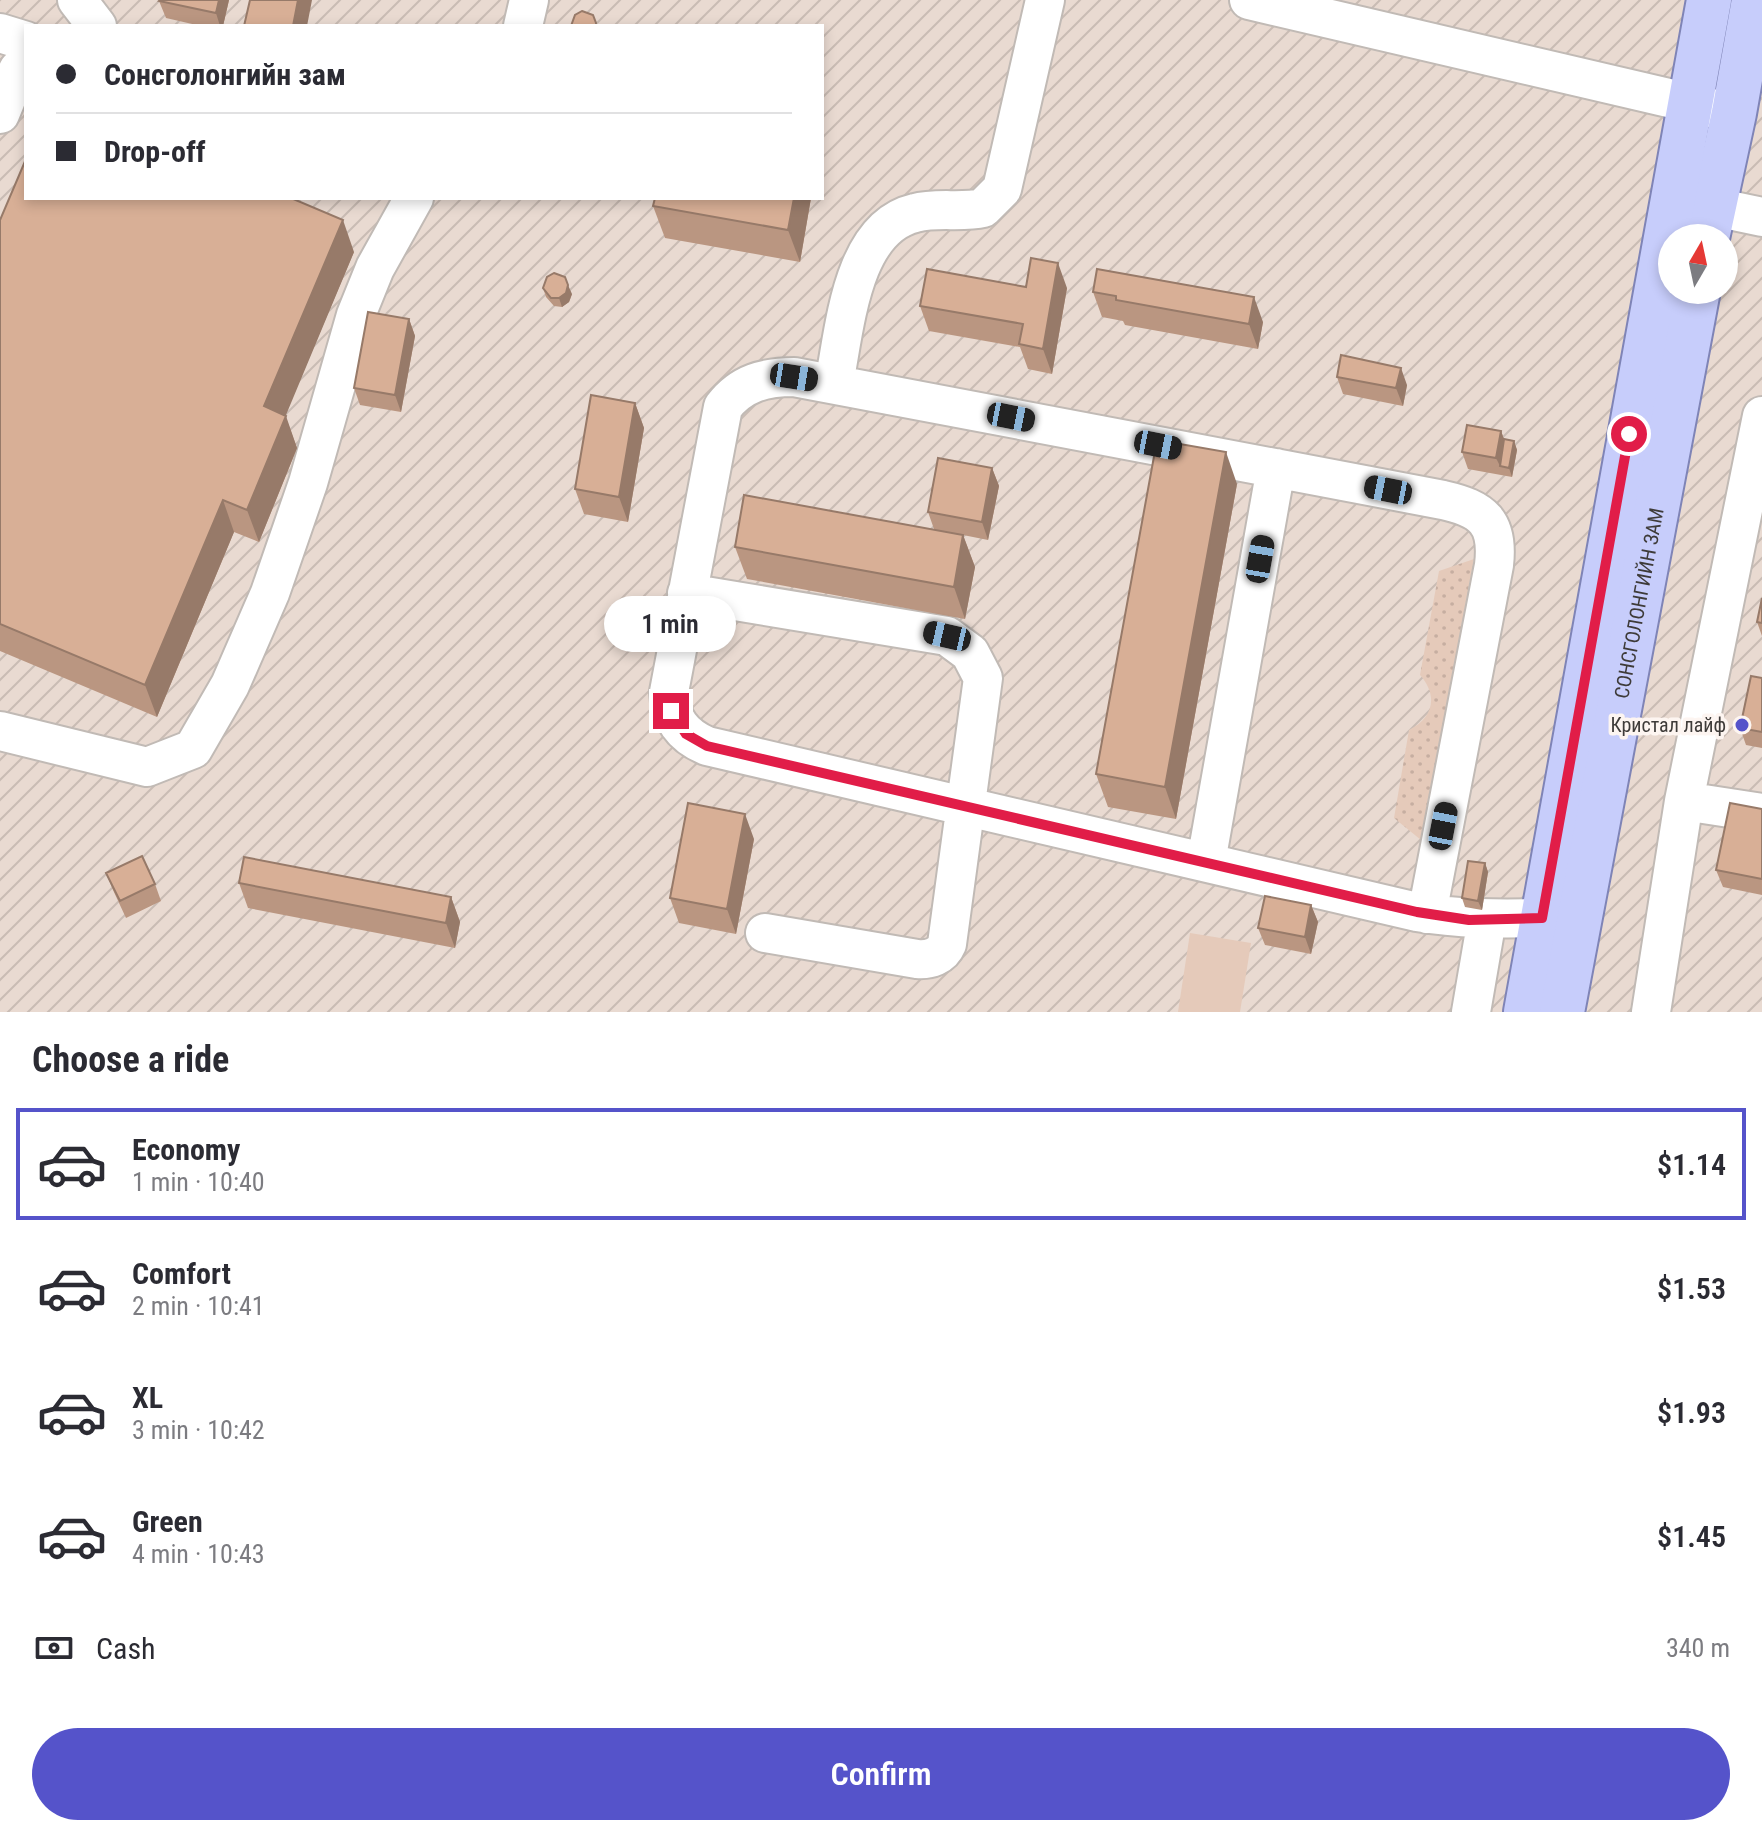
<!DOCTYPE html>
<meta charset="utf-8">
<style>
body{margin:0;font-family:"Roboto Condensed",sans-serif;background:#f2f2f3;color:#2b2b33;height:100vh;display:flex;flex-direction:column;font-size:30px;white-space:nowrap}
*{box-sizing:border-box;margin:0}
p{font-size:26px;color:#7c7c81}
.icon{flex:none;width:44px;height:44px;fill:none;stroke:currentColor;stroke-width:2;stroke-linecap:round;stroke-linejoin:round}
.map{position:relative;height:1012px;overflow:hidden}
.panel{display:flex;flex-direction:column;background:#fff;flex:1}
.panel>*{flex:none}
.banner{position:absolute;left:24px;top:24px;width:800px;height:176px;border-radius:0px;box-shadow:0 4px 12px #0003;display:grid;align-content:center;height:176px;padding:0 32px;background:#fff}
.needle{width:52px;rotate:9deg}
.fabs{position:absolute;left:1658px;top:224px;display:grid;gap:16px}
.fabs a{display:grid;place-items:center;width:80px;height:80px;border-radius:50%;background:#fff;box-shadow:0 4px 12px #0003;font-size:40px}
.end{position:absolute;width:36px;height:36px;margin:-18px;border:10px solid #e11d48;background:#fff;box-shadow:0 0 0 4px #fff}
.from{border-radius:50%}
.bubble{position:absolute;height:56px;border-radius:28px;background:#fff;box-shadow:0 4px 12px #0003;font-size:26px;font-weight:600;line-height:56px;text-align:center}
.car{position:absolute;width:24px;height:48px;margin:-24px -12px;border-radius:10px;box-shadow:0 0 6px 2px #0007;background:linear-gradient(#222 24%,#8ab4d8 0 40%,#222 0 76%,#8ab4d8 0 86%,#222 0)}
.banner b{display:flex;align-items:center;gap:28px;height:76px;font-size:30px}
.banner b+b{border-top:2px solid #e1e1e2}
.banner i{width:20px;height:20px;background:#2b2b33}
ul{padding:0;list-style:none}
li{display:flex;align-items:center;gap:24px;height:112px;margin:0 16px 12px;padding:0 16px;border:4px solid transparent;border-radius:0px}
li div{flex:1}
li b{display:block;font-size:30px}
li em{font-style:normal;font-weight:600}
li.on{border-color:#5553ca}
li>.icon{width:72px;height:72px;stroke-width:1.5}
h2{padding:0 32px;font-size:36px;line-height:96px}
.pay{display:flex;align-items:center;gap:20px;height:88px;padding:0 32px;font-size:30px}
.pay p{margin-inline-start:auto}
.action{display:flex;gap:16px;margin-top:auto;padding:16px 32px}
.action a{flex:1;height:92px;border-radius:48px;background:#5553ca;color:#fff;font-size:32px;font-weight:600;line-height:92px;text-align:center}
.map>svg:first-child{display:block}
.industrial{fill:url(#industrial-furrows);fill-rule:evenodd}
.grass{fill:url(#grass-dots)}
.garden{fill:#e5caba}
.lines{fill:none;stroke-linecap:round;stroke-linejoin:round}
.minor-casing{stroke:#c1bab5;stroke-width:42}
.major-casing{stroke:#7f84b6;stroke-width:48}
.minor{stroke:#fff;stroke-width:38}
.major{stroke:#c7cdfb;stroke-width:44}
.wall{fill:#ba9681}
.shaded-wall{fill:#977a69}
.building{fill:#d8af96;stroke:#977a69;stroke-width:2}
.route{stroke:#e11d48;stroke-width:10}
.poi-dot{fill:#5553ca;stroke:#fdf5f1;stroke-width:3}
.labels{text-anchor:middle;stroke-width:7;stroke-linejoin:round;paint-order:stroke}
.street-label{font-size:20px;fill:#3e3b39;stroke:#fdf5f1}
.poi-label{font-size:20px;fill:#3e3b39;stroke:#fdf5f1;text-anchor:end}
</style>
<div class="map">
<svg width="1762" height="1012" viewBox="0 0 1762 1012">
<defs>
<pattern id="industrial-furrows" width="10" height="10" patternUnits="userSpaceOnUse" patternTransform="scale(2)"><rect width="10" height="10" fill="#e9dad1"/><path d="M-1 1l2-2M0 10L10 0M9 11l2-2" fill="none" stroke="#c9bcb4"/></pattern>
<pattern id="grass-dots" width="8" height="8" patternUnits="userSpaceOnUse" patternTransform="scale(2)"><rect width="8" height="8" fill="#e5caba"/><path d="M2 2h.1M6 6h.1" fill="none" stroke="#c6aea1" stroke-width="1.8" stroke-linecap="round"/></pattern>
</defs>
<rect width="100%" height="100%" fill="#f0e8e3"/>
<path class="industrial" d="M0 0H1762V1012H0ZM26 26H822V198H26ZM1672 238H1724V290H1672Z"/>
<path class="grass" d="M1474 559 1421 840 1394 818 1409 730C1434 718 1438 695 1420 675L1439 571Z"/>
<path class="garden" d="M1190 933 1251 943 1240 1012H1178Z"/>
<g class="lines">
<defs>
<path id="minor" d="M77 0 97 26
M1249 0 1720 110
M523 26 529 0
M0 33 26 41
M0 114 18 70 26 62
M1686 201 1762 217
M834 383C845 329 851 228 915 213 937 207 961 213 983 208L1002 189 1045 0
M687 593 947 636 970 653 983 678 947 944C942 956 930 960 917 959L765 933
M0 731 147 767 193 749 230 685 270 593 308 483 356 315 375 268 414 198
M1684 801 1762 813
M1206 862 1276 468
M1427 914 1494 565C1499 522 1483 509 1443 500L794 377C765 377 741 383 723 407L669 692C670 719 683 736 707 746L1417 912C1459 919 1499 919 1542 918
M1471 1012 1487 919
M1651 1012 1684 801 1762 416"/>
<g id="major">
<path d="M1707 238 1734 113 1754 0"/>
<path d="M1526 1012 1709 0"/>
<path id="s1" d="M1562 1012 1698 290"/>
</g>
</defs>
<use href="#minor" class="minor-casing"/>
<use href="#major" class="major-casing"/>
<use href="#minor" class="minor"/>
<use href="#major" class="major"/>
</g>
<path class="wall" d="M229 0 223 26H201L166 18 159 1Z
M811 198 800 262 665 238 653 206Z
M0 220 354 252 285 415 297 448 259 542 234 532 157 717 0 651Z
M1026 287 1067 288 1052 374 1028 369 1020 347 929 331 920 306Z
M543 288 572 294 569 302 562 307 554 306 546 297Z
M1093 292 1263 322 1258 349 1125 325 1123 321 1102 317Z
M409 319 415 336 401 412 360 405 354 388Z
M1337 377 1407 385 1403 406 1343 394Z
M635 403 644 428 628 522 584 514 575 489Z
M1501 431 1504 439 1514 441 1517 450 1512 477 1468 469 1462 452Z
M992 468 999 486 988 540 963 535 975 567 965 619 747 579 735 547 934 529 928 512Z
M1237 484 1176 819 1108 807 1096 774Z
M1762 598V636L1757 622Z
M1762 678V748L1746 745 1740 728Z
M1762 809V895L1723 887 1716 870Z
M754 839 736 934 679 923 670 898Z
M1485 863 1488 872 1482 910 1465 907 1462 898Z
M106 873 155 884 161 901 126 918 113 890Z
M239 883 451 897 460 922 455 948 248 908Z
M1311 905 1318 922 1311 954 1265 945 1258 928Z"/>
<path class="shaded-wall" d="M219 0H229L223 26H220L216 13Z
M298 0H312L307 26H293Z
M794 198H811L800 262 788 230Z
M343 220 354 252 276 439 264 406Z
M1058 263 1067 288 1052 374 1043 349Z
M568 285 572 294 569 302 562 307 559 298Z
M1254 297 1263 322 1258 349 1249 324Z
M409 319 415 336 401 412 395 395Z
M1401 368 1407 385 1403 406 1396 388Z
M635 403 644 428 628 522 619 497Z
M286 416 297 448 259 542 247 510Z
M1501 431 1507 448 1500 466 1496 458Z
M1514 441 1517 450 1512 477 1509 468Z
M1226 452 1237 484 1176 819 1165 787Z
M992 468 999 486 988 540 982 522Z
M223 500 234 532 157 717 145 685Z
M963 535 975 567 965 619 954 587Z
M745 814 754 839 736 934 727 909Z
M1485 863 1488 872 1482 910 1478 901Z
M451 897 460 922 455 948 446 923Z
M1311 905 1318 922 1311 954 1305 937Z"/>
<path class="building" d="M160 0H219L216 13 159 1Z
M250 0H298L293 26H244Z
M582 11 593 15 596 23V26H571L575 15Z
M26 159V198H291L343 220 264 406 286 416 247 510 223 500 145 685 0 624V220Z
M655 198H794L788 230 653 206Z
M1031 258 1058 263 1043 349 1019 344 1023 324 920 306 927 269 1026 287Z
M1097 269 1254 297 1249 324 1116 300V296L1093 292Z
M554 273 565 277 568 285 566 293 559 298H551L543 288 547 277Z
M368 312 409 319 395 395 354 388Z
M1341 355 1401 368 1396 388 1337 377Z
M591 395 635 403 619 497 575 489Z
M1467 425 1501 431 1496 458 1462 452Z
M1504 439 1514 441 1509 468 1500 466Z
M1157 440 1226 452 1165 787 1096 774Z
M938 458 992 468 982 522 928 512Z
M744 495 963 535 954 587 735 547Z
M1762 598V623L1757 622Z
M1751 676 1762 678V732L1740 728Z
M688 803 745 814 727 909 670 898Z
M1730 803 1762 809V879L1716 870Z
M142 856 155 884 120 901 106 873Z
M244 857 451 897 446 923 239 883Z
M1468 861 1485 863 1478 901 1462 898Z
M1265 896 1311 905 1305 937 1258 928Z"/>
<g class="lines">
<path class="route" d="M671 711 686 734 707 746 1417 912 1469 920 1542 918 1629 434"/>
</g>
<circle class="poi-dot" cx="1742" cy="725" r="8"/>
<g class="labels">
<g class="street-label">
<text dy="7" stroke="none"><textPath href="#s1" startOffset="416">СОНСГОЛОНГИЙН ЗАМ</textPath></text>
</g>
<g class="poi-label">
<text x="1726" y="732">Кристал лайф</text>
</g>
</g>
</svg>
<div class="fabs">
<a><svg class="needle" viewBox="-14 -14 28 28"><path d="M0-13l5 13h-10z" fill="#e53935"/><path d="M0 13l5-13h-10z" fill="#7c7c81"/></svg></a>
</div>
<i class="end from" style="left:1629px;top:434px"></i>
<i class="end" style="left:671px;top:711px"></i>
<div class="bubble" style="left:604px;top:596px;width:132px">1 min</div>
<i class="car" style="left:794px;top:377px;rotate:99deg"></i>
<i class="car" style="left:1011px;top:417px;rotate:101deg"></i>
<i class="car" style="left:1158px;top:445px;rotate:101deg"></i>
<i class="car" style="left:1388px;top:490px;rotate:281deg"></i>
<i class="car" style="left:1260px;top:559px;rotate:10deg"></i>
<i class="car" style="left:947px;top:636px;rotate:283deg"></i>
<i class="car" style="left:1443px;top:826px;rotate:11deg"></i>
<div class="banner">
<b><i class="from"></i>Сонсголонгийн зам</b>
<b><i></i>Drop-off</b>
</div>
</div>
<section class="panel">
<h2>Choose a ride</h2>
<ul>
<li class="on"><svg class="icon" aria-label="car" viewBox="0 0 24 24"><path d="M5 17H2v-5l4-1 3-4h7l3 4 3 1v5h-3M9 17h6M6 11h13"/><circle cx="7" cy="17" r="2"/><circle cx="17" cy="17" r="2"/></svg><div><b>Economy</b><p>1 min · 10:40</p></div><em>$1.14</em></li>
<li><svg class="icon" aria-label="car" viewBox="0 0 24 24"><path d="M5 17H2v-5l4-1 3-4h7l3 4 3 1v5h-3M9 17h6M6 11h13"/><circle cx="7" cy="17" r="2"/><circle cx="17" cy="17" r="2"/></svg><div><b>Comfort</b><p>2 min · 10:41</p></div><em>$1.53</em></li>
<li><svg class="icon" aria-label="car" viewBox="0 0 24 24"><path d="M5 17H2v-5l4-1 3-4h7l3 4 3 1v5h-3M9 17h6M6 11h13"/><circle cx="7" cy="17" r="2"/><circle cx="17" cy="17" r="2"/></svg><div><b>XL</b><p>3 min · 10:42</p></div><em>$1.93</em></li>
<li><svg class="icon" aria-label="car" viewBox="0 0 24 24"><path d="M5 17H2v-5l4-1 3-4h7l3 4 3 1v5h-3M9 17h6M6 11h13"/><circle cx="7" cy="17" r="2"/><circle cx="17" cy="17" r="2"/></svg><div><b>Green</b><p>4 min · 10:43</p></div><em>$1.45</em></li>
</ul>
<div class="pay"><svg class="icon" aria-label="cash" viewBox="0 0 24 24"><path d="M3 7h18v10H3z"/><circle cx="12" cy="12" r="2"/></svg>Cash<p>340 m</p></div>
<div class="action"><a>Confirm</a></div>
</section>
